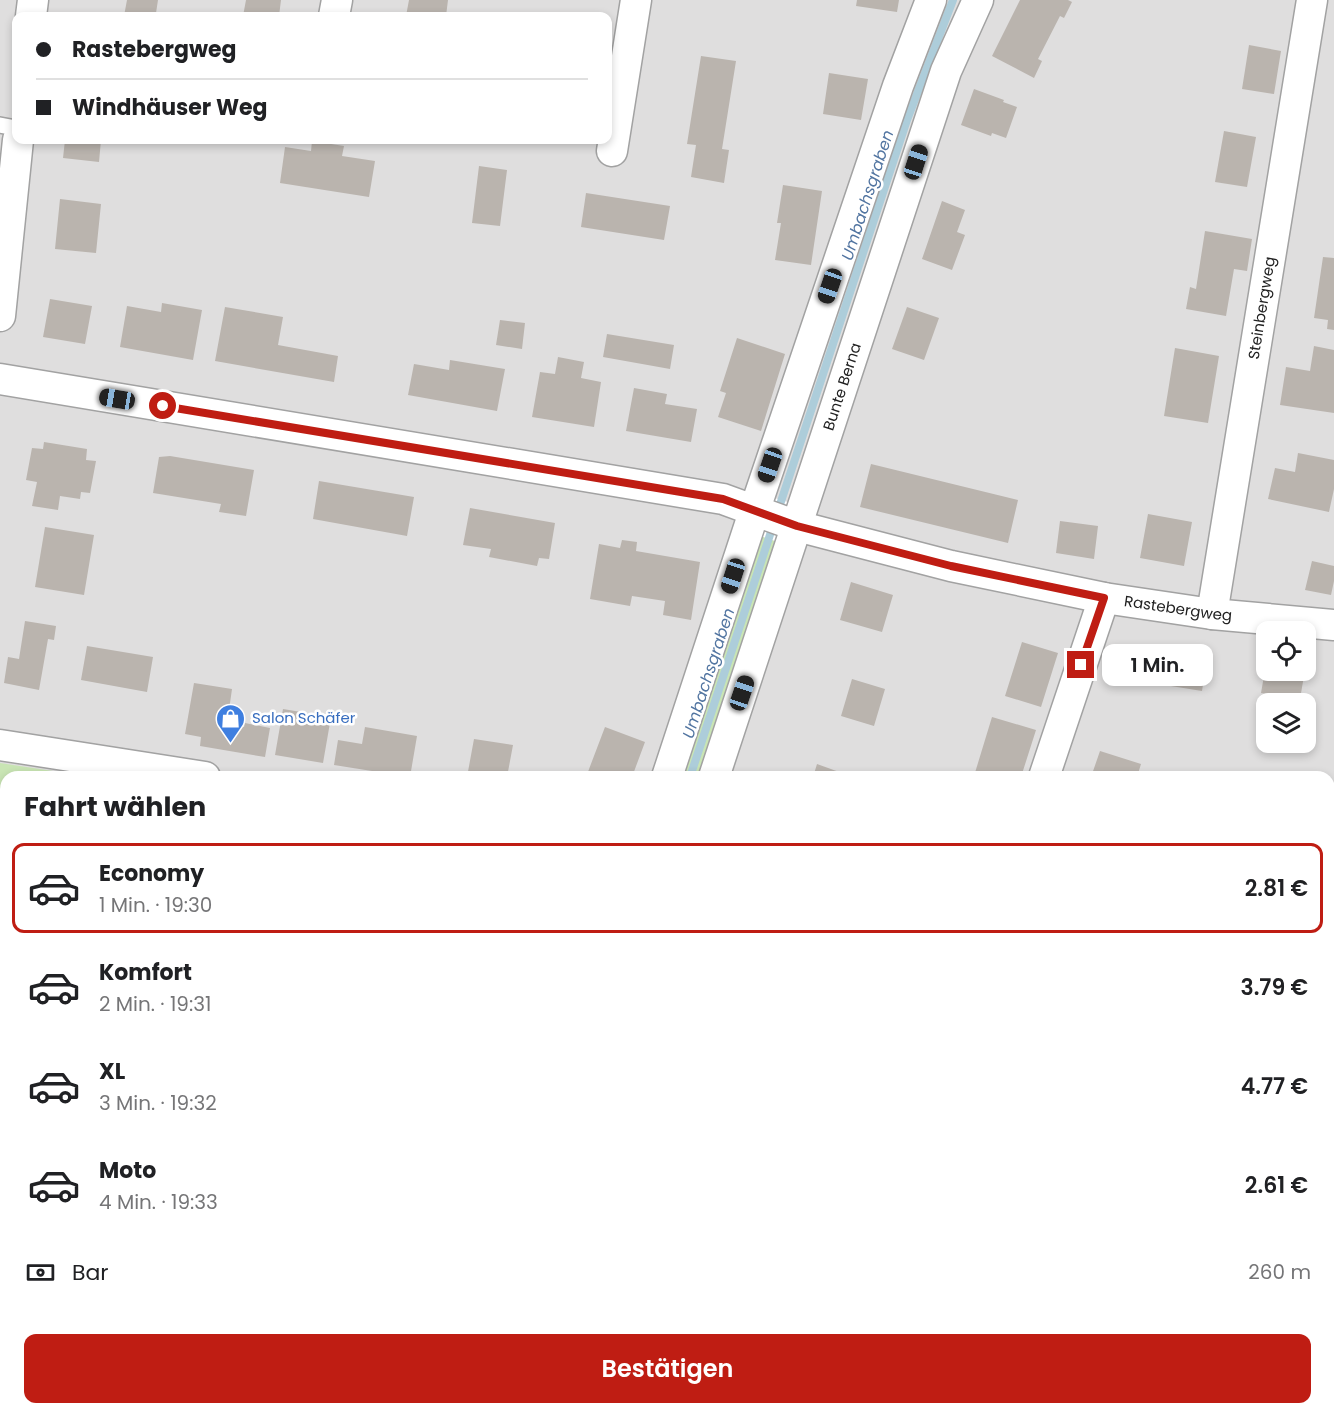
<!DOCTYPE html>
<html lang="de">
<meta charset="utf-8">
<style>
body{margin:0;font-family:Poppins,sans-serif;background:#f2f2f2;color:#202124;height:100vh;display:flex;flex-direction:column;font-size:22px;white-space:nowrap}
*{box-sizing:border-box;margin:0}
p{font-size:20px;color:#757577}
.icon{flex:none;width:33px;height:33px;fill:none;stroke:currentColor;stroke-width:2;stroke-linecap:round;stroke-linejoin:round}
.map{position:relative;flex:1;overflow:hidden}
.side{position:absolute;left:0px;top:771px;width:1335px;height:644px;display:flex;flex-direction:column;background:#fff;border-radius:18px 18px 0 0;box-shadow:0 3px 9px #0003}
.side>*{flex:none}
.hud{position:absolute;left:12px;top:12px;width:600px;height:132px;border-radius:12px;box-shadow:0 3px 9px #0003;display:grid;align-content:center;height:132px;padding:0 24px;background:#fff}
.fabs{position:absolute;left:1256px;top:621px;display:grid;gap:12px}
.fabs a{display:grid;place-items:center;width:60px;height:60px;border-radius:12px;background:#fff;box-shadow:0 3px 9px #0003;font-size:30px}
.end{position:absolute;width:27px;height:27px;margin:-14px;border:8px solid #bf1d13;background:#fff;box-shadow:0 0 0 3px #fff}
.from{border-radius:50%}
.bubble{position:absolute;height:42px;border-radius:12px;background:#fff;box-shadow:0 3px 9px #0003;font-size:20px;font-weight:600;line-height:42px;text-align:center}
.car{position:absolute;width:18px;height:36px;margin:-18px -9px;border-radius:8px;box-shadow:0 0 4px 2px #0007;background:linear-gradient(#222 24%,#8ab4d8 0 40%,#222 0 76%,#8ab4d8 0 86%,#222 0)}
.hud b{display:flex;align-items:center;gap:21px;height:57px;font-size:22px}
.hud b+b{border-top:2px solid #e0e0e0}
.hud i{width:15px;height:15px;background:#202124}
ul{padding:0;list-style:none}
li{display:flex;align-items:center;gap:18px;height:90px;margin:0 12px 9px;padding:0 12px;border:3px solid transparent;border-radius:12px}
li div{flex:1}
li b{display:block;font-size:22px}
li em{font-style:normal;font-weight:600}
li.on{border-color:#bf1d13}
li>.icon{width:54px;height:54px;stroke-width:1.5}
h2{padding:0 24px;font-size:27px;line-height:72px}
.pay{display:flex;align-items:center;gap:15px;height:66px;padding:0 24px;font-size:22px}
.pay p{margin-inline-start:auto}
.action{display:flex;gap:12px;margin-top:auto;padding:12px 24px}
.action a{flex:1;height:69px;border-radius:12px;background:#bf1d13;color:#fff;font-size:24px;font-weight:600;line-height:69px;text-align:center}
.map>svg:first-child{display:block}
.residential{fill:#dfdede;fill-rule:evenodd}
.grass{fill:#c9e5b4}
.park{fill:#cbf5d1}
.pier{fill:#fff}
.lines{fill:none;stroke-linecap:round;stroke-linejoin:round}
.stream{stroke:#adcdda;stroke-width:8}
.building{fill:#bab4ae}
.lane-casing{stroke:#a2a2a2;stroke-width:18}
.street-casing{stroke:#a2a2a2;stroke-width:33}
.lane{stroke:#fff;stroke-width:15}
.street{stroke:#fff;stroke-width:30}
.route{stroke:#bf1d13;stroke-width:8}
.labels{text-anchor:middle;stroke-width:5;stroke-linejoin:round;paint-order:stroke}
.street-label{font-size:15px;fill:#212121;stroke:#fff}
.shop-label{font-size:15px;fill:#366cbe;stroke:#fff;text-anchor:start}
.water-label{font-size:16px;font-style:italic;fill:#5275a1;stroke:#fff}
</style>
<div class="map">
<svg width="1334" height="1414" viewBox="0 0 1334 1414">
<rect width="100%" height="100%" fill="#f0eee9"/>
<path class="residential" d="M0 0H1334V1414H0ZM16 16H608V140H16ZM1266 632H1305V670H1266ZM1266 704H1305V742H1266ZM6 777H1329V1408H6Z"/>
<path class="grass" d="M758 535 778 542 701 777H676Z
M0 763 79 775 80 777H6V848L0 847Z
M0 861 6 862V1208L0 1207Z"/>
<path class="park" d="M0 1028 6 1029V1208L0 1207Z"/>
<path class="pier" d="M771 497 791 503 778 542 758 535Z"/>
<g class="lines">
<path class="stream" d="M690 777 907 120 953 0
M480 1414 482 1408"/>
</g>
<path class="building" d="M127 0H158L156 13 169 14 168 16H124Z
M246 0H281L279 16H243Z
M409 0H448L446 16H406Z
M857 0H899L897 12 856 6Z
M1020 0H1068L1072 2 1064 18 1060 16 1038 59 1042 61 1034 78 992 56Z
M1249 45 1281 51 1274 94 1242 89Z
M701 56 736 61 722 149 729 150 724 183 691 177 696 145 687 144Z
M829 73 868 79 861 120 823 114Z
M974 89 1004 100 1003 102 1017 107 1006 138 992 133 991 136 961 125Z
M1224 131 1256 137 1247 187 1215 182Z
M65 140H101L99 162 63 158Z
M312 141 344 146 342 156 375 161 369 197 280 183 285 147 311 151Z
M479 166 507 170 500 226 472 223Z
M783 185 822 191 811 265 775 260 781 223H777Z
M586 193 670 206 664 240 581 227Z
M60 199 101 204 96 253 55 249Z
M942 201 965 210 957 232 965 235 952 270 922 259Z
M1205 231 1252 239 1247 271 1234 269 1226 316 1186 309 1190 287 1196 289Z
M1323 257 1334 258V330L1327 329 1328 320 1314 318Z
M50 299 92 306 85 344 43 337Z
M162 303 202 310 193 360 120 347 127 306 161 312Z
M225 307 283 317 278 345 338 356 334 382 215 361Z
M907 307 939 318 924 360 892 349Z
M500 320 525 323 522 349 496 345Z
M607 334 674 345 670 369 603 357Z
M737 338 785 354 761 431 718 417 726 393 720 391Z
M1314 346 1334 350V413L1280 405 1286 367 1310 371Z
M1175 348 1219 356 1208 423 1164 416Z
M558 357 584 362 581 378 601 382 594 427 532 417 540 372 555 374Z
M450 360 505 369 497 411 408 395 414 364 449 370Z
M634 388 667 394 665 404 697 409 691 442 626 431Z
M44 442 87 449 86 460 96 461 90 493 81 492 80 499 60 496 58 510 32 506 37 482 26 480 32 448 43 449Z
M1298 453 1334 460V489L1329 512 1268 499 1275 468 1295 472Z
M170 456 254 470 246 516 219 512 221 504 153 493 159 457Z
M871 464 1018 500 1008 543 860 507Z
M319 481 414 497 407 536 313 519Z
M470 508 555 523 549 559 539 558 537 566 489 557 491 549 463 545Z
M1148 514 1192 522 1184 566 1140 558Z
M1060 521 1098 526 1094 559 1056 553Z
M45 527 94 535 84 595 35 587Z
M622 540 637 542 636 551 700 562 691 620 663 615 665 601 632 596 630 606 590 599 599 544 620 548Z
M1312 561 1334 566V581L1331 595 1305 590Z
M851 582 893 595 882 632 840 620Z
M25 621 56 626 54 640 48 639 39 690 4 683 8 657 19 659Z
M1022 642 1058 653 1041 707 1005 696Z
M87 646 153 657 147 692 81 680Z
M1151 651 1207 659 1202 691 1146 682Z
M1265 670H1305L1300 699 1261 693Z
M852 679 885 689 874 726 841 716Z
M194 683 232 689 227 724 244 727 245 723 270 728 265 757 200 746 201 737 185 734Z
M283 709 331 717 323 763 275 755Z
M992 717 1036 730 1021 777 974 776Z
M365 727 417 736 410 777 334 765 338 740 362 744Z
M605 727 645 742 632 777H586Z
M474 739 513 745 507 777H467Z
M1100 751 1141 764 1137 777H1091Z
M817 764 853 777H813Z
M1329 943 1334 946V996L1329 993Z
M1329 1206 1334 1209V1217L1329 1226Z
M56 1408H102L101 1414H56Z
M171 1408H322L326 1409V1414H170Z
M870 1408H919L918 1414H869Z
M985 1408H1027L1026 1414H984Z
M1087 1408H1107L1104 1414H1097Z
M1178 1408H1250L1248 1414H1176Z"/>
<g class="lines">
<defs>
<path id="lane" d="M0 125 16 128"/>
<g id="street">
<path d="M31 16 33 0"/>
<path d="M334 16 337 0"/>
<path d="M612 151 636 0"/>
<path d="M0 316 18 140"/>
<path id="s1" d="M0 379 723 499 797 526 951 566 1104 598 1212 614 1334 625"/>
<path id="s2" d="M1212 614 1312 0"/>
<path d="M0 745 205 777"/>
<path d="M667 777 755 509 898 86 931 0"/>
<path id="s3" d="M714 777 946 71 978 0"/>
<path d="M1044 777 1104 598"/>
<path d="M1329 1055 1334 1046"/>
<path d="M1329 1117 1334 1119"/>
<path d="M0 1324 6 1325"/>
<path d="M538 1408 578 1414"/>
<path d="M459 1414 460 1408"/>
<path d="M503 1414 504 1408"/>
<path d="M831 1414 833 1408"/>
<path d="M1131 1414 1134 1408"/>
</g>
</defs>
<use href="#lane" class="lane-casing"/>
<use href="#street" class="street-casing"/>
<use href="#lane" class="lane"/>
<use href="#street" class="street"/>
</g>
<g class="lines">
<path class="route" d="M163 406 723 499 797 526 951 566 1104 598 1081 665"/>
</g>
<defs>
<symbol id="shop-pin" viewBox="-11 -11 22 30"><path d="M0 17L-7.5 6A9.5 9.5 0 1 1 7.5 6Z" fill="#3f7fe0" stroke="#fff"/><path d="M-5-2.5h2.3a2.7 3.5 0 0 1 5.4 0H5L5.5 6h-11ZM-1.5-2.5h3a1.5 2.3 0 0 0-3 0Z" fill="#fff"/></symbol>
</defs>
<g fill-rule="evenodd">
<use href="#shop-pin" x="214" y="702" width="33" height="45"/>
</g>
<g class="labels">
<g class="street-label">
<text dy="5" stroke="none"><textPath href="#s2" startOffset="310">Steinbergweg</textPath></text>
<text dy="5" stroke="none"><textPath href="#s3" startOffset="411">Bunte Berna</textPath></text>
<text dy="5" stroke="none"><textPath href="#s1" startOffset="1202">Rastebergweg</textPath></text>
</g>
<g class="shop-label">
<text x="252" y="723">Salon Schäfer</text>
</g>
<g class="water-label">
<text transform="translate(867 195) rotate(-72)" y="6">Umbachsgraben</text>
<text transform="translate(708 673) rotate(-72)" y="6">Umbachsgraben</text>
</g>
</g>
</svg>
<div class="fabs">
<a><svg class="icon" aria-label="locate" viewBox="0 0 24 24"><circle cx="12" cy="12" r="6"/><path d="M12 2v4M12 18v4M2 12h4M18 12h4"/></svg></a>
<a><svg class="icon" aria-label="layers" viewBox="0 0 24 24"><path d="M12 4l9 5-9 5-9-5zM3 14l9 5 9-5"/></svg></a>
</div>
<i class="end from" style="left:163px;top:406px"></i>
<i class="end" style="left:1081px;top:665px"></i>
<div class="bubble" style="left:1102px;top:644px;width:111px">1 Min.</div>
<i class="car" style="left:916px;top:162px;rotate:18deg"></i>
<i class="car" style="left:830px;top:286px;rotate:199deg"></i>
<i class="car" style="left:117px;top:399px;rotate:279deg"></i>
<i class="car" style="left:770px;top:465px;rotate:199deg"></i>
<i class="car" style="left:733px;top:576px;rotate:198deg"></i>
<i class="car" style="left:742px;top:693px;rotate:19deg"></i>
<div class="hud">
<b><i class="from"></i>Rastebergweg</b>
<b><i></i>Windhäuser Weg</b>
</div>
<section class="side">
<h2>Fahrt wählen</h2>
<ul>
<li class="on"><svg class="icon" aria-label="car" viewBox="0 0 24 24"><path d="M5 17H2v-5l4-1 3-4h7l3 4 3 1v5h-3M9 17h6M6 11h13"/><circle cx="7" cy="17" r="2"/><circle cx="17" cy="17" r="2"/></svg><div><b>Economy</b><p>1 Min. · 19:30</p></div><em>2.81 €</em></li>
<li><svg class="icon" aria-label="car" viewBox="0 0 24 24"><path d="M5 17H2v-5l4-1 3-4h7l3 4 3 1v5h-3M9 17h6M6 11h13"/><circle cx="7" cy="17" r="2"/><circle cx="17" cy="17" r="2"/></svg><div><b>Komfort</b><p>2 Min. · 19:31</p></div><em>3.79 €</em></li>
<li><svg class="icon" aria-label="car" viewBox="0 0 24 24"><path d="M5 17H2v-5l4-1 3-4h7l3 4 3 1v5h-3M9 17h6M6 11h13"/><circle cx="7" cy="17" r="2"/><circle cx="17" cy="17" r="2"/></svg><div><b>XL</b><p>3 Min. · 19:32</p></div><em>4.77 €</em></li>
<li><svg class="icon" aria-label="car" viewBox="0 0 24 24"><path d="M5 17H2v-5l4-1 3-4h7l3 4 3 1v5h-3M9 17h6M6 11h13"/><circle cx="7" cy="17" r="2"/><circle cx="17" cy="17" r="2"/></svg><div><b>Moto</b><p>4 Min. · 19:33</p></div><em>2.61 €</em></li>
</ul>
<div class="pay"><svg class="icon" aria-label="cash" viewBox="0 0 24 24"><path d="M3 7h18v10H3z"/><circle cx="12" cy="12" r="2"/></svg>Bar<p>260 m</p></div>
<div class="action"><a>Bestätigen</a></div>
</section>
</div>
